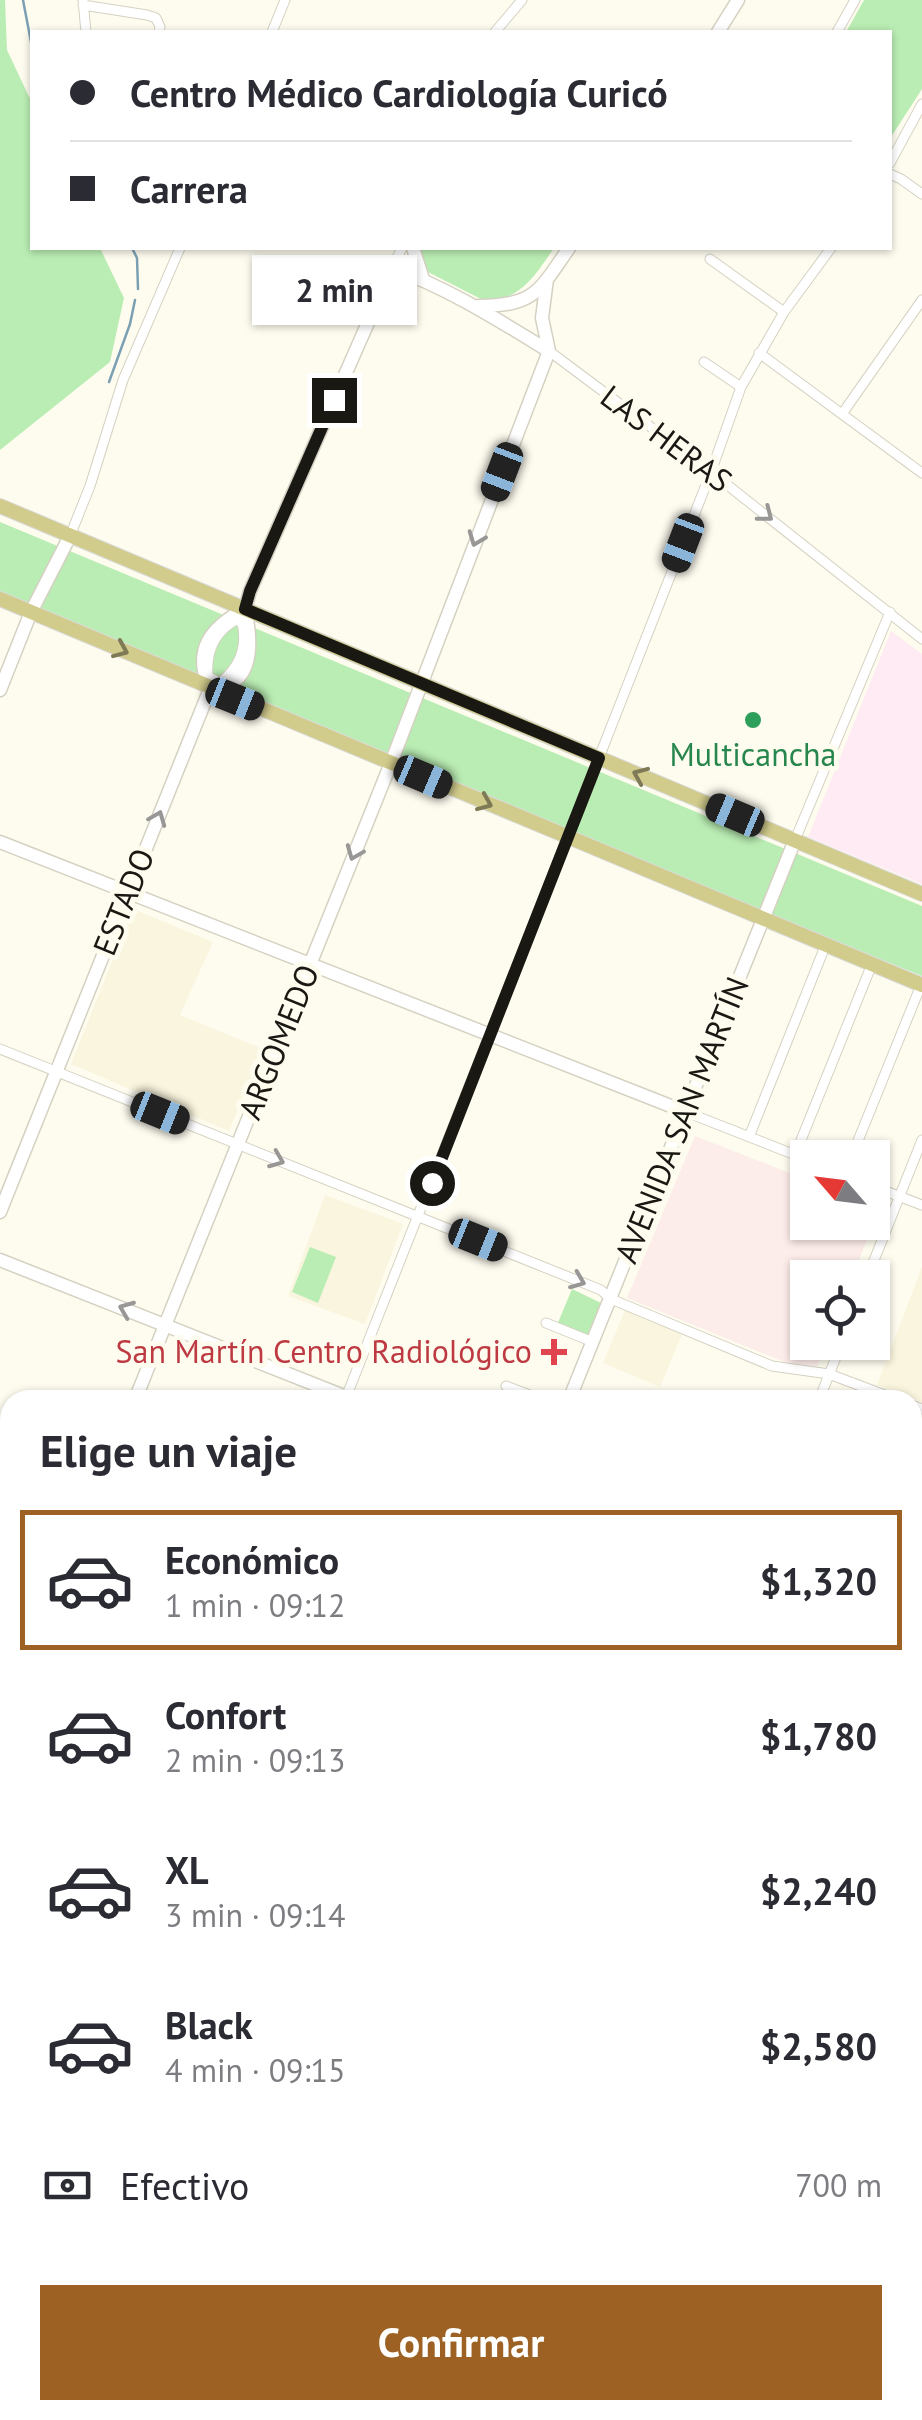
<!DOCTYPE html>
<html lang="es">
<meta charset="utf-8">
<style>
body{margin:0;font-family:"PT Sans",sans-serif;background:#f2f2f3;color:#2b2b33;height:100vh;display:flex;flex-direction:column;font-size:38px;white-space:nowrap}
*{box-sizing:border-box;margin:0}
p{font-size:32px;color:#7c7c81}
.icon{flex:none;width:55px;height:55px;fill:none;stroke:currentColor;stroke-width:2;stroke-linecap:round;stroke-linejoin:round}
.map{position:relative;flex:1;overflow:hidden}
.drawer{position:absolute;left:0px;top:1390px;width:922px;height:1030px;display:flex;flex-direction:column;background:#fff;border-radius:30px 30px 0 0;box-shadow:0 2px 8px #0004}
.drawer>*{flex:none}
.top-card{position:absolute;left:30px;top:30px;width:862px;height:220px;border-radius:0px;box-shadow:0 2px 8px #0004;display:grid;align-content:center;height:220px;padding:0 40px;background:#fff}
.needle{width:65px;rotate:298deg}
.fabs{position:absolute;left:790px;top:1140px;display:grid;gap:20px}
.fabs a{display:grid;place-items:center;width:100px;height:100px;border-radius:0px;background:#fff;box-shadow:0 2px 8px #0004;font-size:50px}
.end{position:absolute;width:45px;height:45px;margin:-22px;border:12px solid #191813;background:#fff;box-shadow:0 0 0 5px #fff}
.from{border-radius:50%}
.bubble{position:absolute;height:70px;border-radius:0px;background:#fff;box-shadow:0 2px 8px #0004;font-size:32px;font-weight:600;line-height:70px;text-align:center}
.car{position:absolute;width:30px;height:60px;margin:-30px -15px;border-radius:12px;box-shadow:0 0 8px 2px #0007;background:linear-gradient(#222 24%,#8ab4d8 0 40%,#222 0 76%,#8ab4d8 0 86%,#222 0)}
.top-card b{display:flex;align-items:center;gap:35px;height:95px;font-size:38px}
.top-card b+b{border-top:2px solid #e1e1e2}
.top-card i{width:25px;height:25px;background:#2b2b33}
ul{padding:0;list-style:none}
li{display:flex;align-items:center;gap:30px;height:140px;margin:0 20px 15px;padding:0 20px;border:5px solid transparent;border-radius:0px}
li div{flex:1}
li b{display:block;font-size:38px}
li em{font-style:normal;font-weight:600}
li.current{border-color:#9d6123}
li>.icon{width:90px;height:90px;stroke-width:1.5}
h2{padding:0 40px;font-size:45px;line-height:120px}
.pay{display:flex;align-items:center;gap:25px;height:110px;padding:0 40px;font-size:38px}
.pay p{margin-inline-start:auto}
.primary-button{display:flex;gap:20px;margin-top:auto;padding:20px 40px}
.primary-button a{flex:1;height:115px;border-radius:0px;background:#9d6123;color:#fff;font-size:40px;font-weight:600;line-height:115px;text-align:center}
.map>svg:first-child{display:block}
.built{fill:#faf5de}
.industrial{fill:#ffebf4}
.medical{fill:#fdedea}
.green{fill:#baedb3}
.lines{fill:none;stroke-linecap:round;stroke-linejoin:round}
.stream{stroke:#7ba0b3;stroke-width:2.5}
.street-casing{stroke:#d5d1c2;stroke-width:11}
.secondary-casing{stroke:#d5d1c2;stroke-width:15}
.primary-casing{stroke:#dadad9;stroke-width:16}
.street{stroke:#fff;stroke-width:9}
.secondary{stroke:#fff;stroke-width:12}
.primary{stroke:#d1cb8c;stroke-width:14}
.oneway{stroke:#989795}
.oneway2{stroke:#7e7a56}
.route{stroke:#191813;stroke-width:12}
.leisure-dot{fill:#2e9e5b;stroke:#fefcef;stroke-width:4}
.health-dot{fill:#e0444e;stroke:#fefcef;stroke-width:4}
.labels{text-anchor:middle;stroke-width:10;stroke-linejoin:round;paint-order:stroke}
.street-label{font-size:32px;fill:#191813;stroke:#fefcef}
.leisure-label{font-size:32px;fill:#27864d;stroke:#fefcef}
.health-label{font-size:32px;fill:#be3a42;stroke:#fefcef;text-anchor:end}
</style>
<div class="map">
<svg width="922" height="2420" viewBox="0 0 922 2420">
<rect width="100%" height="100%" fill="#fefcef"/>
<path class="built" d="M133 909 213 942 180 1015 263 1049 229 1131 71 1064Z
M325 1195 403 1224 365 1324 288 1296Z
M922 1267V1402L877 1385Z
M626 1308 683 1332 660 1387 603 1363Z
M10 2305V2410H670L674 2420H21L0 2411V2315Z"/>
<path class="industrial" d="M891 631 922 654V884L808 837Z"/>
<path class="medical" d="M695 1136 807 1180 808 1222H872L873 1205 880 1208 852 1277 808 1278V1342L827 1343 814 1374 627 1298Z"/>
<path class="green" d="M0 0H5L7 50 32 103V248H100L124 298 110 362 0 450Z
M864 0H922V89L891 137 890 32H846Z
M419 248H554C536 274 518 305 481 299L426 271Z
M0 522 922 906V976L481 796 390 754 0 591Z
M310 1247 336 1257 318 1303 292 1292Z
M572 1289 601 1303 588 1337 557 1325Z"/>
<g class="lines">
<path class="stream" d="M23 0 32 47
M132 248 137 258 138 289
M109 382 130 324 135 300"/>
<defs>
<path id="street" d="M83 0 86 32
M83 5 147 15 156 18 160 27 159 32
M272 32 285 0
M495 32 522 0
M837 32 855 0
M890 163 922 104
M890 174 901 179 922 194
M710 259 784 312
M392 268 402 248
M549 351 711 472 922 639
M759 353 922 473
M704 362 741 387
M842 414 922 300
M70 536 90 486 123 380 180 248
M236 620 242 623C248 649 239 669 217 685L215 680 208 677C206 653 214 632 236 620Z
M795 840 890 612
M0 1049 601 1290 611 1299 772 1366 829 1374 898 1400
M686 1112 808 1160
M749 1137 826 944
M795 1155 872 964
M851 1158 921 985
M872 1186 922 1205
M867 1278 922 1140
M546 1323 593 1342
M506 1386 543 1400
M345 1400 593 773 711 472 741 387 784 312 831 248
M819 1400 842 1342
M912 1405 922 1409
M912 1560 922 1515
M912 1614 922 1618
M912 1779 922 1755
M912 2165 922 2170
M880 2410 897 2420"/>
<path id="secondary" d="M718 32 738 0
M413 248 423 279
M547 279 542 318 549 351
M478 306C535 306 539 291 569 248
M210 689C192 650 211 627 245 609L250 591 392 268C448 288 498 320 549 351
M211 689C256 686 252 641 245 609
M0 690 31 612 70 536
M0 842 686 1112
M0 1212 210 689
M0 1260 354 1400
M135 1400 391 763 549 351
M569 1400 795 840
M0 1467 10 1471
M0 1678 10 1682
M0 1735 10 1710
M912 1826 922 1830
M0 1882 10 1886
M912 2049 922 2053
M0 2107 10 2112
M0 2178 10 2167
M912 2289 922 2266
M678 2410 680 2420
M860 2420 864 2410"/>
<path id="primary" d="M0 506 922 894
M0 599 922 985"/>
</defs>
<use href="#street" class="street-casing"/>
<use href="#secondary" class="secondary-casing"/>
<use href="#primary" class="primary-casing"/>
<use href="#street" class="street"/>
<use href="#secondary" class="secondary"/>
<use href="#primary" class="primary"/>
</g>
<defs><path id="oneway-chevron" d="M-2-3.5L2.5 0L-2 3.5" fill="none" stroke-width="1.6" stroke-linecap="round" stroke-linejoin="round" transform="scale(2.5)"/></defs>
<g class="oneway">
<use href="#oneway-chevron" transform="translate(766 515) rotate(38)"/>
<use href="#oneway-chevron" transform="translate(476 539) rotate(111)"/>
<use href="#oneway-chevron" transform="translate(158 818) rotate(-68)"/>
<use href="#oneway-chevron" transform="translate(354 853) rotate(112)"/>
<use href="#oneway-chevron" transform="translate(277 1160) rotate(22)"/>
<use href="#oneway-chevron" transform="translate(578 1281) rotate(22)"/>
<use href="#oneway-chevron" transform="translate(126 1309) rotate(-158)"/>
</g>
<g class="oneway2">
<use href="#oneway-chevron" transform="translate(121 650) rotate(23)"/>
<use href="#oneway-chevron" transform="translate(640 775) rotate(-157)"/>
<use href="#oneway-chevron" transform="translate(485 803) rotate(23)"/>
</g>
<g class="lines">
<path class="route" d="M334 400 250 591 245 609 599 758 432 1183"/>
</g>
<circle class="leisure-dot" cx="753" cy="720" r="10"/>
<path class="health-dot" d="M549 1337h10v10h10v10h-10v10h-10v-10h-10v-10h10z"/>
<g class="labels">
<g class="street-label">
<text transform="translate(666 439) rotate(37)" y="11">LAS HERAS</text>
<text transform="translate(124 902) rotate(-68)" y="11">ESTADO</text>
<text transform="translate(279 1042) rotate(-68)" y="11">ARGOMEDO</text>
<text transform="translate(682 1120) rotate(-68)" y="11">AVENIDA SAN MARTÍN</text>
</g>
<g class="leisure-label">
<text x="753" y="766">Multicancha</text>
</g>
<g class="health-label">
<text x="532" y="1363">San Martín Centro Radiológico</text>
</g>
</g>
</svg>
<div class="fabs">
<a><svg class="needle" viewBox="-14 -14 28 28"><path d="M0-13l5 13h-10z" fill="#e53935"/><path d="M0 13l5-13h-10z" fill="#7c7c81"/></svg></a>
<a><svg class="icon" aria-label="locate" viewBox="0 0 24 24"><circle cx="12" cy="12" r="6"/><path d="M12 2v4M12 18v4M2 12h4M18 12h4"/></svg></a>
</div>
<i class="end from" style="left:432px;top:1183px"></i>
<i class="end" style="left:334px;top:400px"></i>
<div class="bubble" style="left:252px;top:255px;width:165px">2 min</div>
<i class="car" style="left:502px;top:472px;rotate:201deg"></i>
<i class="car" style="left:683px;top:543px;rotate:201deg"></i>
<i class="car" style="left:235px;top:699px;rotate:112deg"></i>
<i class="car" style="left:423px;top:777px;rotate:113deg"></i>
<i class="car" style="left:735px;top:815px;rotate:293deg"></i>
<i class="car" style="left:160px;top:1113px;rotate:112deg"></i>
<i class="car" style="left:478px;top:1240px;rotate:112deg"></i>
<div class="top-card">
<b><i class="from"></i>Centro Médico Cardiología Curicó</b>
<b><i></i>Carrera</b>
</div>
<section class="drawer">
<h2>Elige un viaje</h2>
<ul>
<li class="current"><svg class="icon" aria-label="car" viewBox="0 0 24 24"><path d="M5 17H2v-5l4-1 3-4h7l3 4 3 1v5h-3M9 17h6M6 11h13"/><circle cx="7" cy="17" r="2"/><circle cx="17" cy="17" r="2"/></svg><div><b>Económico</b><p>1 min · 09:12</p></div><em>$1,320</em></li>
<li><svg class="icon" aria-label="car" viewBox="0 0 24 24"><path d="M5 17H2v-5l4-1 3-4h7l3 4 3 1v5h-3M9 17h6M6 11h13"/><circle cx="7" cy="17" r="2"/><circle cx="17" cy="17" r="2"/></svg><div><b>Confort</b><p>2 min · 09:13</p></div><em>$1,780</em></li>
<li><svg class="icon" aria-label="car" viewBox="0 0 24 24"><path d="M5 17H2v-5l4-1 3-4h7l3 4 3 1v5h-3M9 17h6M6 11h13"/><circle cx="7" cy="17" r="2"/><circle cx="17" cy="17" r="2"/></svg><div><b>XL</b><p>3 min · 09:14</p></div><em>$2,240</em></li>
<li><svg class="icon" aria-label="car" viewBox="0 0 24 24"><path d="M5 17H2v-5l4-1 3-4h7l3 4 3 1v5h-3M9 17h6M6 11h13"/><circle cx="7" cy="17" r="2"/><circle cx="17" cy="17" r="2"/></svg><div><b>Black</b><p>4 min · 09:15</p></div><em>$2,580</em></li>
</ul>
<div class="pay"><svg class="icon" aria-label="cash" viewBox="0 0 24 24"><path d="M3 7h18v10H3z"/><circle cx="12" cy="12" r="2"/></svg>Efectivo<p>700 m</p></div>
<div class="primary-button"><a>Confirmar</a></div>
</section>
</div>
